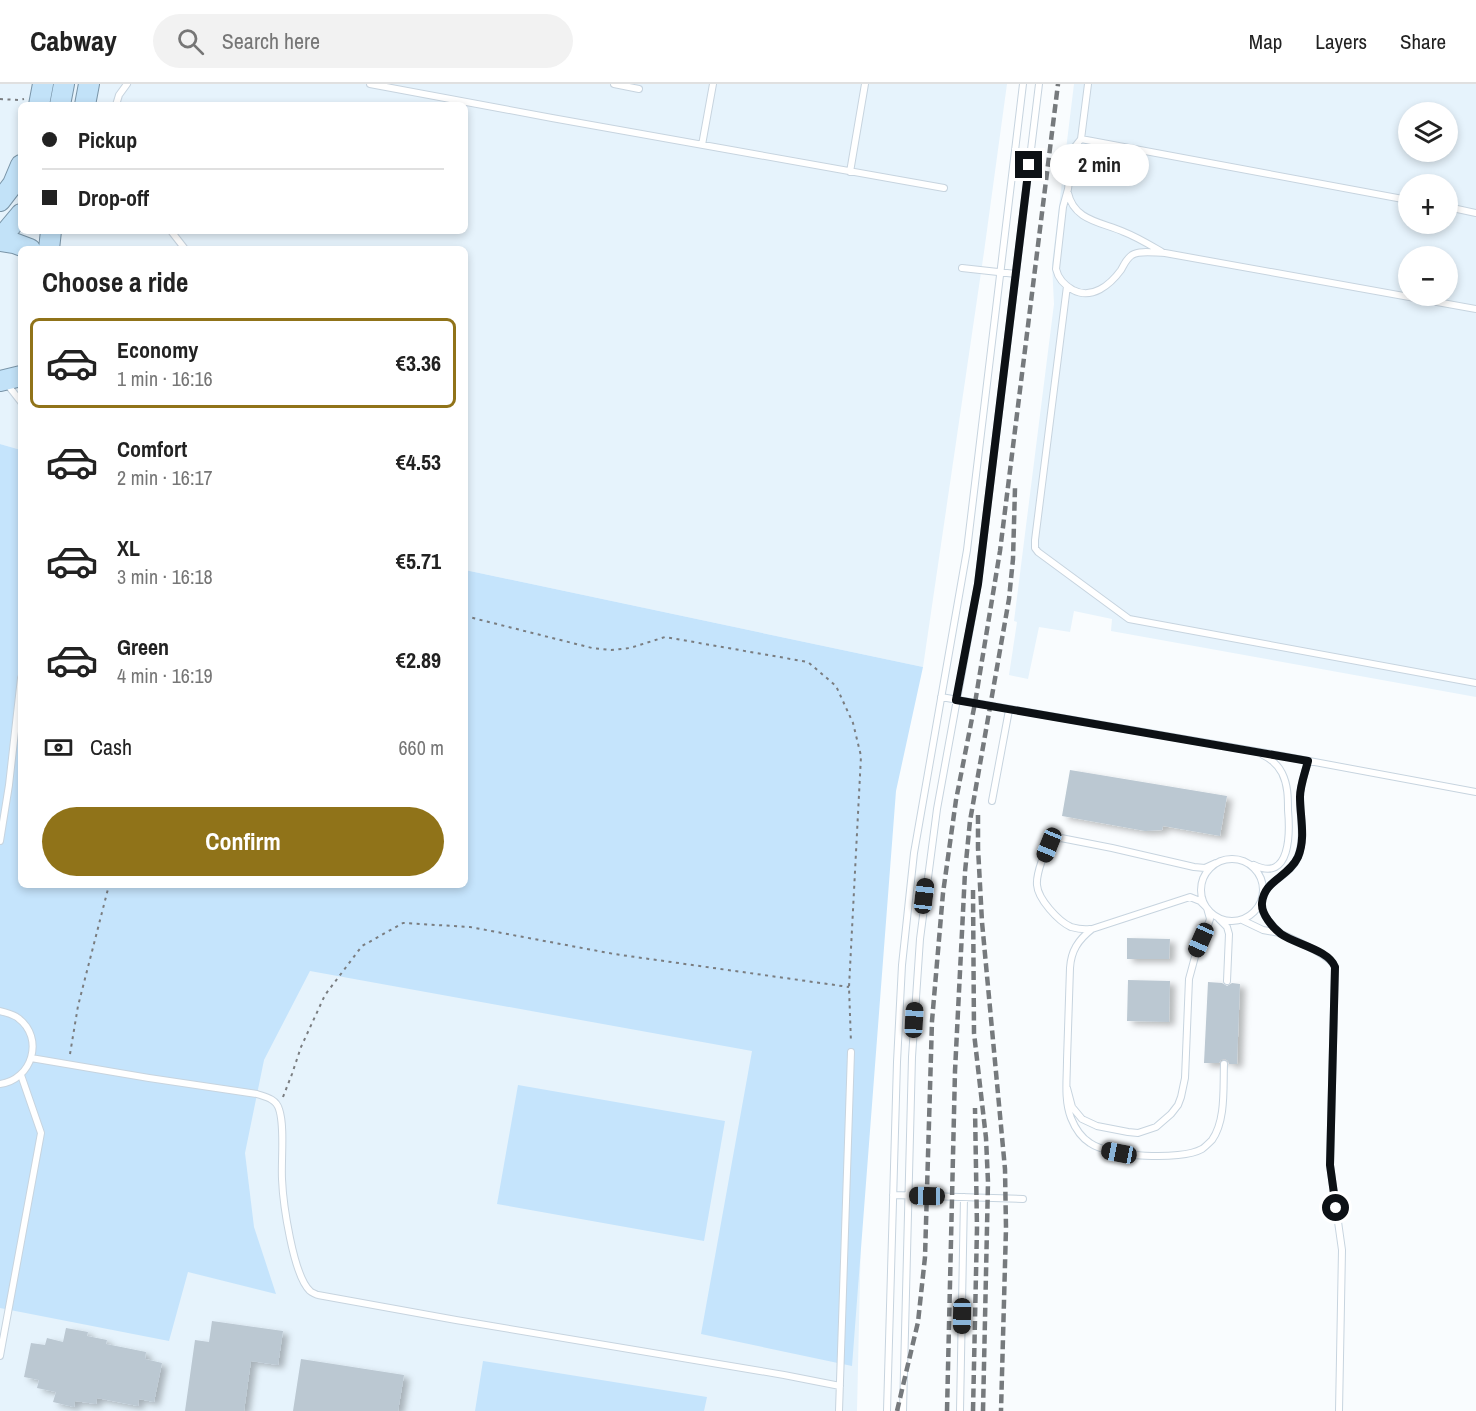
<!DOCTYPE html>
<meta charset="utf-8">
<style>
body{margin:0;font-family:"Archivo Narrow",sans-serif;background:#f2f2f2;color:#222;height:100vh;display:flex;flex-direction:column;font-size:22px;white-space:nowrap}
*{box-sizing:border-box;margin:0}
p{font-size:20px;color:#767676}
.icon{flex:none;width:33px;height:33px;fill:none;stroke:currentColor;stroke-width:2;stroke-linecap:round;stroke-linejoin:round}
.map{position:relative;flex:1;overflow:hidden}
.drawer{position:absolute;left:18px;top:162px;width:450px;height:642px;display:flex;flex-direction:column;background:#fff;border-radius:9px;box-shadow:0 3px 9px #0003}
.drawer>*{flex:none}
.hud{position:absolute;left:18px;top:18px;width:450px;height:132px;border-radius:9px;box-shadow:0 3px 9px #0003;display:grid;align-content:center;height:132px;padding:0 24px;background:#fff}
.fabs{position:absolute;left:1398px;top:18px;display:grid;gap:12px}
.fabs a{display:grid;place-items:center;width:60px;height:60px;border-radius:50%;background:#fff;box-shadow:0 3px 9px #0003;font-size:30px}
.end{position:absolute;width:27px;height:27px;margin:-14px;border:8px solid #0d1115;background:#fff;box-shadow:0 0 0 3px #fff}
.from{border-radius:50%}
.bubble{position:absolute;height:42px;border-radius:21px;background:#fff;box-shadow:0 3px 9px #0003;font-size:20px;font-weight:800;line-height:42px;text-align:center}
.car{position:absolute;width:18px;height:36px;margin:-18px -9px;border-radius:8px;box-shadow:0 0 4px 2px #0007;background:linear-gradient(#222 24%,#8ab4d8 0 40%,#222 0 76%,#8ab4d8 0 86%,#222 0)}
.hud b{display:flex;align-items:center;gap:21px;height:57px;font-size:22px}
.hud b+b{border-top:2px solid #e0e0e0}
.hud i{width:15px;height:15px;background:#222}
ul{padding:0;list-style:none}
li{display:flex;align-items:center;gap:18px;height:90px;margin:0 12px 9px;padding:0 12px;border:3px solid transparent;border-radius:9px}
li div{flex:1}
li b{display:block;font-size:22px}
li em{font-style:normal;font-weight:800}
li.selected{border-color:#907319}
li>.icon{width:54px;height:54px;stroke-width:1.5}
h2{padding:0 24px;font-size:27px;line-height:72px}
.pay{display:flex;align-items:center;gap:15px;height:66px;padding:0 24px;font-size:22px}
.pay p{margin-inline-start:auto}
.action{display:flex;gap:12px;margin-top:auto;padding:12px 24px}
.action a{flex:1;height:69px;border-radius:36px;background:#907319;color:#fff;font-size:24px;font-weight:800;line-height:69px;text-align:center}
header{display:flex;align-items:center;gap:36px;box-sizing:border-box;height:84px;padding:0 30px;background:#fff;border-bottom:2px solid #e0e0e0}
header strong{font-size:28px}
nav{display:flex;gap:33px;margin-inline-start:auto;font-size:21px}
.search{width:420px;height:54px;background:#f2f2f2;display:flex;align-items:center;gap:15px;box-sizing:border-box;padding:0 21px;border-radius:33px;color:#767676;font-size:22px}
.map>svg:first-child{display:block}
.built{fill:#e6f3fc;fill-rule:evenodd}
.green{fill:#c5e4fc}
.building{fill:#bbc8d2;filter:url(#shadow)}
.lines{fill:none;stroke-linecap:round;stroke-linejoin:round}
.service-casing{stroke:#c7d4df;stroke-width:8}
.trunk-casing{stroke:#7994a7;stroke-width:22}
.path{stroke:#7a7d80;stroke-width:2;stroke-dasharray:3 4.5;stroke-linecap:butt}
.service{stroke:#fff;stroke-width:6}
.trunk{stroke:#c2e2f8;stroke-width:20}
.rail{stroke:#767a7d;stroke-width:4.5;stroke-dasharray:9 4.5;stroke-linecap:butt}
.route{stroke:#0d1115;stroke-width:8}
</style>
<header>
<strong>Cabway</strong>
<div class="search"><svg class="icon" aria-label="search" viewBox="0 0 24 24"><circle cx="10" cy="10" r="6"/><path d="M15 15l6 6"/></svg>Search here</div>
<nav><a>Map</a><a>Layers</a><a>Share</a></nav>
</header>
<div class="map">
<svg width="1476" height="1327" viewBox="0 0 1476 1327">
<defs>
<filter id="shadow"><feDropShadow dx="5.5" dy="3.5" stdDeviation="3" flood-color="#0004"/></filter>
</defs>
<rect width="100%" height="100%" fill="#f9fcfe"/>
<path class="built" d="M0 0H1007L984 168 923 583 465 486V165H21V366L0 360ZM21 21H465V147H21Z
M1074 0H1476V613L1111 547 1112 535 1074 527 1070 548 1039 543 1028 595 1009 591 1017 538 1014 537 1054 220 1052 180ZM1408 28H1448V68H1408ZM1408 100H1448V140H1408ZM1408 172H1448V212H1408Z
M0 377 21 383V801H465L874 580 857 1327H0Z"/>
<path class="green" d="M0 360 21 366V801H465V486L923 583 896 707 852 1282 701 1250 752 967 310 887 264 976 245 1069 254 1143 276 1210 188 1188 169 1257 0 1224Z
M518 1001 725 1037 704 1157 497 1120Z
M483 1277 707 1313 704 1327H475Z"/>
<path class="building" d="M1070 686 1227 712 1220 752 1163 742 1162 746 1145 747 1062 732Z
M1127 854 1170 855 1169 875H1127Z
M1128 896 1170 897 1169 938 1127 937Z
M1208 898 1222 899 1227 902 1232 899 1240 900 1237 980H1229L1228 977 1225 975 1221 976 1219 979H1204Z
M212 1237 283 1247 278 1281 251 1277 244 1327H185L195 1256 209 1258Z
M66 1244 88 1248 87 1252 107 1256 106 1260 146 1268 145 1275 162 1279 154 1318 139 1315 138 1322 97 1314 96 1320 75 1317 74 1323 53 1318 56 1308 37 1304 39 1296 24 1293 31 1259 45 1261 47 1254 63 1258Z
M301 1275 404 1291 398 1327H293Z"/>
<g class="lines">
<defs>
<path id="service" d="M370 0 552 34 944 104
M614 0 639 5
M1088 0 1081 55 1408 116
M116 21 119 11 127 0
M1081 55 1073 65 1068 105 1063 123 1056 185C1058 194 1064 201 1073 206 1092 216 1110 201 1121 186 1124 181 1126 175 1132 171 1140 166 1155 169 1165 169L1476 225
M702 61 713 0
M850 88 865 0
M1068 109C1074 137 1102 138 1124 148 1137 153 1150 161 1162 168
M1448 123 1476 129
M171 147 185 165
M962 184 1016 190
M1067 202 1035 456V464L1038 468 1129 535 1476 599
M7 300 21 318
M941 613 1277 671 1476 708
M992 717 1009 626
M0 757 9 701 21 594
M1201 806a31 31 0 1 1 62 0a31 31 0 1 1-62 0Z
M1254 781C1291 799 1290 748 1288 726 1288 714 1288 701 1282 689 1278 681 1271 675 1263 671
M1219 835 1227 843 1229 850 1227 897
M1242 836 1263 846 1280 849C1272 841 1260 830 1262 818 1264 797 1287 794 1296 777 1306 757 1300 735 1300 713 1300 702 1305 689 1308 677
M1090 845C1083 846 1078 845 1071 843 1058 837 1038 815 1037 801 1036 791 1045 763 1052 758 1056 755 1057 755 1061 754L1112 764 1194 783 1205 784 1216 779
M1280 849C1293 856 1330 870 1335 883L1330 1081 1342 1166 1339 1327
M0 927C6 929 13 930 18 934 45 954 32 996 0 1000
M31 974 149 994 257 1010C266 1013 276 1015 279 1025 285 1042 281 1076 282 1095 283 1119 293 1191 310 1207 311 1208 317 1211 318 1211L456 1236 784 1291 840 1302
M1067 1004 1072 1023 1082 1035 1097 1042 1128 1048 1138 1049 1156 1043 1171 1030 1178 1021 1181 1013 1185 994 1189 895 1196 869 1207 844 1210 835 1207 824 1200 817 1190 813 1092 845C1078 856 1071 867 1070 884 1069 915 1068 945 1067 976 1067 995 1064 1016 1071 1034 1075 1044 1082 1054 1090 1059 1110 1073 1180 1077 1202 1065 1205 1063 1209 1059 1212 1056 1226 1036 1223 1004 1224 980
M893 1111 1023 1115
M0 1272 41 1049 21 991
M839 1327 851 968
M887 1327 897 978 902 881 914 769 967 466 1023 0
M903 1327 912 973 920 855 937 725 978 500 1039 0
M960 1327 964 1113"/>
<path id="trunk" d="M39 21 43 0
M60 21 64 0
M85 21 89 0
M0 117 13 100 21 81
M0 155 21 130
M0 157 14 159 30 165
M49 165 51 147
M0 297 21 292"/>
</defs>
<use href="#service" class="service-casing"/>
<use href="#trunk" class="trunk-casing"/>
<path class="path" d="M0 15 19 16 24 15
M465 532 592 564 611 566 630 564 665 553 808 578 836 602 853 639 861 672 849 903 851 959
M70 970 78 922 109 801
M283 1013 292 990 301 963 325 911 362 862 403 839 470 843 614 870 849 903"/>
<use href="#service" class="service"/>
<use href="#trunk" class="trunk"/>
<path class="rail" d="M978 731V764L982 838 1005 1085 1006 1144 1001 1327
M973 806 974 949 986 1054 988 1098 983 1327
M897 1327 918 1238 925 1173 932 937 943 809 956 716 975 619 1000 467 1058 0
M947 1327 955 987 965 788 970 737 1009 515 1013 475 1015 404
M973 1327 977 1144 975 1024"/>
</g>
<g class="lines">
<path class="route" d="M1029 81 978 500 956 616 1308 677C1305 689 1300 702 1300 713 1300 733 1306 754 1298 773 1288 794 1264 796 1262 819 1261 830 1273 844 1281 850 1295 860 1329 866 1335 883L1330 1081 1336 1124"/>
</g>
</svg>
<div class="fabs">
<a><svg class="icon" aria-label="layers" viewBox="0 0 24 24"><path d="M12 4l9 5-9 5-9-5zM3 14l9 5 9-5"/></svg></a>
<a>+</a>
<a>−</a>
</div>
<i class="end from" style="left:1336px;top:1124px"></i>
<i class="end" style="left:1029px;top:81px"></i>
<div class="bubble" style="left:1050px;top:60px;width:99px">2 min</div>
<i class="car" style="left:1049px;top:761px;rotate:202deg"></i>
<i class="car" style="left:924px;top:812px;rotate:7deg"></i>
<i class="car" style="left:1201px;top:856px;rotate:204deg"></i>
<i class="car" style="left:914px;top:936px;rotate:3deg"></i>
<i class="car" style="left:1119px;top:1069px;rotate:281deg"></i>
<i class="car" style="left:927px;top:1112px;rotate:271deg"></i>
<i class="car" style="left:962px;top:1232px;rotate:181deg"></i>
<div class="hud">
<b><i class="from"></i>Pickup</b>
<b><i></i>Drop-off</b>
</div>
<section class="drawer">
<h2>Choose a ride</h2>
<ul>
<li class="selected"><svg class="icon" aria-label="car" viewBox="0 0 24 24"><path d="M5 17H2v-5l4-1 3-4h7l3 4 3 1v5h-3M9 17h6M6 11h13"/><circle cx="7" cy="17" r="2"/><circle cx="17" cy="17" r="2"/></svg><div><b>Economy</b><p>1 min · 16:16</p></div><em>€3.36</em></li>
<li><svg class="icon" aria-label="car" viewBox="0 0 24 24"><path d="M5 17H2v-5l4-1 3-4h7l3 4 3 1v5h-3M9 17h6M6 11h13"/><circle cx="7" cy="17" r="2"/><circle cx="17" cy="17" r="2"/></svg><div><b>Comfort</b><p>2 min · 16:17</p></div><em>€4.53</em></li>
<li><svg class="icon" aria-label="car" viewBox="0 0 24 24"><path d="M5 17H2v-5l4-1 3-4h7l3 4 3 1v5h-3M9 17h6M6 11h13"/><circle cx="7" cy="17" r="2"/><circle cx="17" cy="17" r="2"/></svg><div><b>XL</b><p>3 min · 16:18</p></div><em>€5.71</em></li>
<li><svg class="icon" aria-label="car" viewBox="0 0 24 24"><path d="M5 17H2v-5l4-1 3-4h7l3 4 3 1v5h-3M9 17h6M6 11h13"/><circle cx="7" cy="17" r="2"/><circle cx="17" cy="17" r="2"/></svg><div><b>Green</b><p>4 min · 16:19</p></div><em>€2.89</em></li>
</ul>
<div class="pay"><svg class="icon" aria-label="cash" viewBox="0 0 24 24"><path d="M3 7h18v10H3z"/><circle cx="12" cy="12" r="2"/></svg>Cash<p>660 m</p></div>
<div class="action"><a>Confirm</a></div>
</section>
</div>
